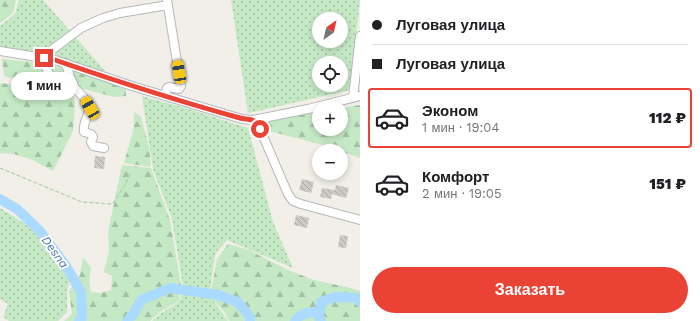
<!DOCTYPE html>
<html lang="ru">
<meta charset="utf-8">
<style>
body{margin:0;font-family:"Work Sans",sans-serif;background:#f2f2f2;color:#202124;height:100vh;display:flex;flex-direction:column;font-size:15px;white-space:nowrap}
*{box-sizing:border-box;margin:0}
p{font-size:13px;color:#757577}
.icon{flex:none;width:22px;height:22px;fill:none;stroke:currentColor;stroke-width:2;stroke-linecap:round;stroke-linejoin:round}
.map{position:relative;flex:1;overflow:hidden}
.panel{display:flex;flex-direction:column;background:#fff;width:340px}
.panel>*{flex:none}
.banner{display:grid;align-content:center;height:88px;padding:0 12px;background:#fff}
.needle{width:26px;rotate:33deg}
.buttons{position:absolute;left:312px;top:12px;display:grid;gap:8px}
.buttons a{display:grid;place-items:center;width:36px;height:36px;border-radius:50%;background:#fff;box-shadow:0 2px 6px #0003;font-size:20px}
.end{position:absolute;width:18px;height:18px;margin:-9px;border:5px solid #ea4335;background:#fff;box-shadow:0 0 0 2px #fff}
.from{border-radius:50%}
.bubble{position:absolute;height:28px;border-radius:14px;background:#fff;box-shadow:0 2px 6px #0003;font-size:13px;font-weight:800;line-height:28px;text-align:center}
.car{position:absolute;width:12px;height:24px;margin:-12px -6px;border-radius:5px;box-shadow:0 0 3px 1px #0007;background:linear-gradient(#f5c518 24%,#345 0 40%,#f5c518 0 76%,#345 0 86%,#f5c518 0)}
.banner b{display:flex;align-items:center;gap:14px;height:38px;font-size:15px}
.banner b+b{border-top:1px solid #e0e0e0}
.banner i{width:10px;height:10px;background:#202124}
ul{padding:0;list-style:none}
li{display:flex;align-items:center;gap:12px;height:60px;margin:0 8px 6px;padding:0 4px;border:2px solid transparent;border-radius:4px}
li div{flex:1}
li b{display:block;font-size:15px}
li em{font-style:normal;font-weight:800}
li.selected{border-color:#ea4335}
li>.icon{width:36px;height:36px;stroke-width:1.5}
.cta{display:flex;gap:8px;margin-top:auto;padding:8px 12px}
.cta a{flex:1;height:46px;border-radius:24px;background:#ea4335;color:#fff;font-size:16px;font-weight:800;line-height:46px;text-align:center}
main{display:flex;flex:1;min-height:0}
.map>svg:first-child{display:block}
.grass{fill:url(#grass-dots);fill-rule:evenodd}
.forest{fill:url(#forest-firs)}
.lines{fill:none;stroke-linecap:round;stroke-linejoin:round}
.river{stroke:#aadaff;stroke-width:10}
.building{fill:url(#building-back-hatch)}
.minor-casing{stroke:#b5b8bc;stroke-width:10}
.path{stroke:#9cc7a9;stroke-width:1;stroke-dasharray:4 2;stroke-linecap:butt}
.minor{stroke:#fff;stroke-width:8}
.route{stroke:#ea4335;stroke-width:5}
.labels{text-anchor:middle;stroke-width:4;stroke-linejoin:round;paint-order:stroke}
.water-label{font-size:12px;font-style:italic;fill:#4174aa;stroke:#fff}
</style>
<main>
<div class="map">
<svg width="360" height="321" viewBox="0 0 360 321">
<defs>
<pattern id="grass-dots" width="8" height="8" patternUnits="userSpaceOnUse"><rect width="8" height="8" fill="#c5e8c5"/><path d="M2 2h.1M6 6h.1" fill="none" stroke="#a3c0a4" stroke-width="1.8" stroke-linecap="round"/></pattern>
<pattern id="forest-firs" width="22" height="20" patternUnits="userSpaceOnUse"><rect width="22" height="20" fill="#c5e8c5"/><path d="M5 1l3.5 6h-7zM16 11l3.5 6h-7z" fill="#a3c0a4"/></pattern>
<pattern id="building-back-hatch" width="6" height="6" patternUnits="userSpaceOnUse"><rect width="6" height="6" fill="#cccac5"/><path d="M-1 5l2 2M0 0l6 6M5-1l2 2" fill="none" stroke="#a9a8a4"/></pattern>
</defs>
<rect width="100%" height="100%" fill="#f1efe8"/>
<path class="grass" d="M19 0H43L106 72 69 61 54 55 0 47V26L15 14Z
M231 0H360L350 90 248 113ZM319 19H341V41H319ZM319 63H341V85H319Z
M142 96 189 109 248 128 273 222 293 268 227 240 215 254 210 291 183 286 172 219 153 169Z
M0 208 30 227 52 255 70 281 67 290V312L58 321H9L3 317 8 304 0 299Z
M182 293 211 297 228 321H152L160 314 179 302Z"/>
<path class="forest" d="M0 0H16L13 13 0 23Z
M2 59 49 64 106 81 126 90V96L114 97 84 89 73 91 75 105 73 131 53 171 33 160 14 154 0 153V83L15 85 18 80 4 76Z
M360 105V158L323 145 265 130 261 121 319 111V129H341V108Z
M134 112 141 117 149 147 151 167 124 163 134 127Z
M122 165 151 168 170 220 181 285 179 301 160 312 150 321H64L72 314 69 291 80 275 83 257 91 268 89 281 91 292 100 293 111 290 112 276 104 272 109 251 108 232Z
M228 244 249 250 288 270 314 280 351 288 360 291V321H229L225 313 211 297V291L217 259Z"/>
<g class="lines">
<path class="river" d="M0 199 17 209 39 230 66 266 81 292 82 318 79 321
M127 321 134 313 141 300 170 288 218 295 238 302 250 317V321
M295 321C302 312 309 313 319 312
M321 321 319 317 321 302 335 297 357 298 360 302"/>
</g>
<path class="building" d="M95 156 105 157 104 169 94 168Z
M302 179 314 182 311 193 299 190Z
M336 185 349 188 346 198 332 194 331 199 320 197 322 188 335 190Z
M296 215 309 218 307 228 294 225Z
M340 235 348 236 346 248 338 247Z"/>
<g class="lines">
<defs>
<path id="minor" d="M0 51 55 60 132 86 242 119 253 120 255 122 260 129 288 194 293 201 301 204 360 220
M66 64 70 77 75 88 84 98 90 108C88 116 82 125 84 132L91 134 93 137 91 142 93 146 104 148
M58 91 41 58 81 28 103 18 120 13 168 5
M165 96 167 88 169 87 179 89 181 86 167 0
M353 97 360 36
M253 120 308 109 360 96"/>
</defs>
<use href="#minor" class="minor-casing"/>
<path class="path" d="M0 168 82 202 112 204 125 185 130 173"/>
<use href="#minor" class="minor"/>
</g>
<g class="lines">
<path class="route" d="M44 58 55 60C116 81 178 101 240 118 244 119 248 119 252 120 256 121 258 126 260 129"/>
</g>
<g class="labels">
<g class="water-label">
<text transform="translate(55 252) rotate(54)" y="4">Desna</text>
</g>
</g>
</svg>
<div class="buttons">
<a><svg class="needle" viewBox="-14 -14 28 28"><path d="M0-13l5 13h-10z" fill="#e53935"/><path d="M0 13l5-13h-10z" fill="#757577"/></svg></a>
<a><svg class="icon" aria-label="locate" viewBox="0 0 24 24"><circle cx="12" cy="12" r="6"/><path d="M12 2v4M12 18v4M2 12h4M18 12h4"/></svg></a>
<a>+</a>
<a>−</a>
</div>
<i class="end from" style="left:260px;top:129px"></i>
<i class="end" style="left:44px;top:58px"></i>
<div class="bubble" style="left:11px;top:72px;width:66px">1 мин</div>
<i class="car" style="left:179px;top:72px;rotate:351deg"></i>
<i class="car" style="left:90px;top:108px;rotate:330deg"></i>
</div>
<section class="panel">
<div class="banner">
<b><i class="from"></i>Луговая улица</b>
<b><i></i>Луговая улица</b>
</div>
<ul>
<li class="selected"><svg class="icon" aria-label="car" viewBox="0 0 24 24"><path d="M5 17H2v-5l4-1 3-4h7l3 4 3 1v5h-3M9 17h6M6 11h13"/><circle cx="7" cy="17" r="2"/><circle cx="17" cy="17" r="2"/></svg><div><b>Эконом</b><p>1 мин · 19:04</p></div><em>112 ₽</em></li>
<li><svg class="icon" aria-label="car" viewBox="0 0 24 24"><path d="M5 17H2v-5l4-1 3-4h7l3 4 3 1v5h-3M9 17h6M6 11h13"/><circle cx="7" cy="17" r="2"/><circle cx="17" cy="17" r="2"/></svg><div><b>Комфорт</b><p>2 мин · 19:05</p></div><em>151 ₽</em></li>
</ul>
<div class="cta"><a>Заказать</a></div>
</section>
</main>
